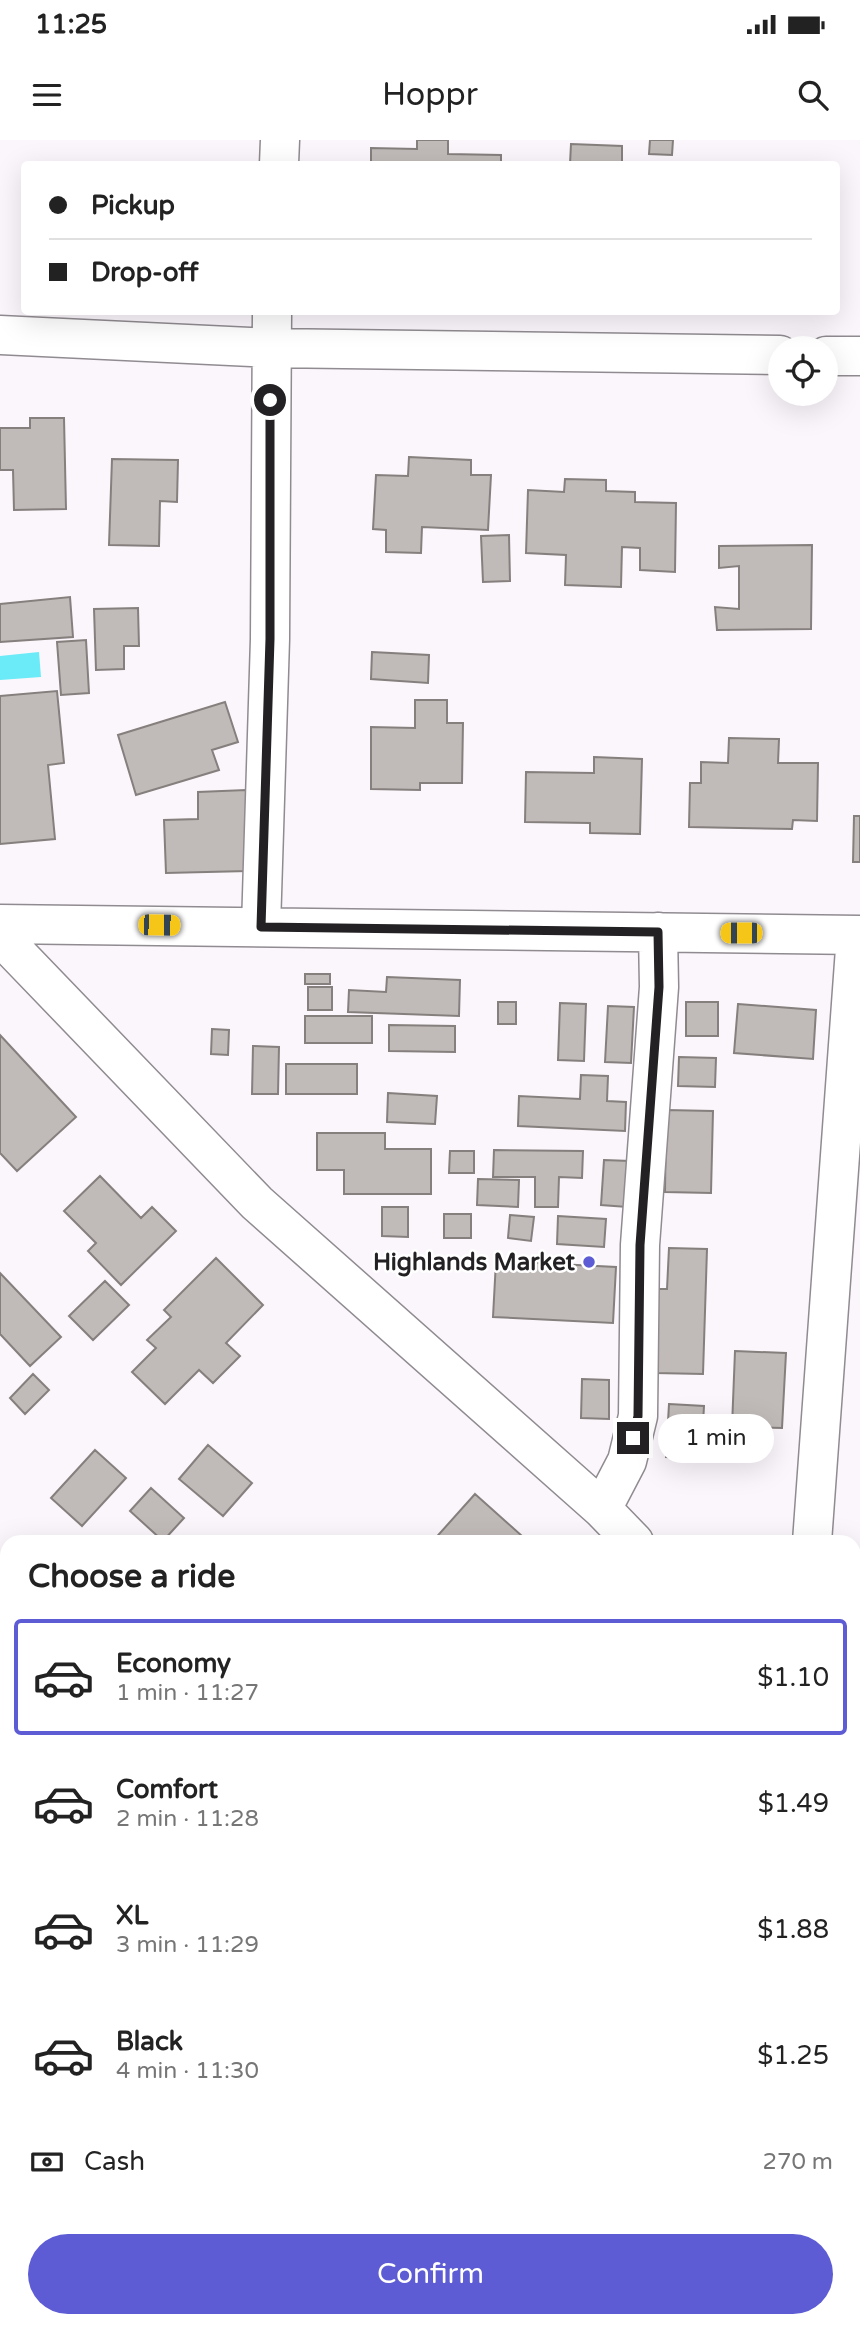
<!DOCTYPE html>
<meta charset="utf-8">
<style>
body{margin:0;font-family:"Varela Round",sans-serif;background:#f2f2f2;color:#222;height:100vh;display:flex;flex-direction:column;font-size:26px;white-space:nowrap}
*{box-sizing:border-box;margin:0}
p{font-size:23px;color:#767676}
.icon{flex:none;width:38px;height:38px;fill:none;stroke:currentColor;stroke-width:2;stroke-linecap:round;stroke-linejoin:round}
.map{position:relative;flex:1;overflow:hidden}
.drawer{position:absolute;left:0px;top:1395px;width:861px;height:793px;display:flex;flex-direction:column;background:#fff;border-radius:21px 21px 0 0;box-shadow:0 7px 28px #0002}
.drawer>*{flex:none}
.hud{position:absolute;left:21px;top:21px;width:819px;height:154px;border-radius:7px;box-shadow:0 7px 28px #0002;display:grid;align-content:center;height:154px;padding:0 28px;background:#fff}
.buttons{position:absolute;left:768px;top:196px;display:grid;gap:14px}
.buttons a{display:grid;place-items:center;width:70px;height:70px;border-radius:50%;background:#fff;box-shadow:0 7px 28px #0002;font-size:35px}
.end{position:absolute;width:32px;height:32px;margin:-16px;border:9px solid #232123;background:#fff;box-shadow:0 0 0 4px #fff}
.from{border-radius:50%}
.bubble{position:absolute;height:49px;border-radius:24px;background:#fff;box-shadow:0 7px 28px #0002;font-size:23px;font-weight:600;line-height:49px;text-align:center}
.car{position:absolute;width:21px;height:42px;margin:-21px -10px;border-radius:9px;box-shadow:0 0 5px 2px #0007;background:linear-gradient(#f5c518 24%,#345 0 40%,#f5c518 0 76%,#345 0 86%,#f5c518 0)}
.hud b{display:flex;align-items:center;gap:24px;height:66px;font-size:26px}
.hud b+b{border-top:2px solid #e0e0e0}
.hud i{width:18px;height:18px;background:#222}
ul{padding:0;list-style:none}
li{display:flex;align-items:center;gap:21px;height:116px;margin:0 14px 10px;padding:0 14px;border:4px solid transparent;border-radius:7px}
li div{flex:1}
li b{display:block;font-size:26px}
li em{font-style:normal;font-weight:600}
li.current{border-color:#5d5cd4}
li>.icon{width:63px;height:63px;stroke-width:1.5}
h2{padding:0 28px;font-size:32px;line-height:84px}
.pay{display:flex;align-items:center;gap:18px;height:77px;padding:0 28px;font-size:26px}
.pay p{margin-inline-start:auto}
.primary-button{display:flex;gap:14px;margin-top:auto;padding:14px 28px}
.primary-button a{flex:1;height:80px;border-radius:42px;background:#5d5cd4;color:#fff;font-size:28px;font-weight:600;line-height:80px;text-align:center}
.status{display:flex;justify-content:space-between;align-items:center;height:49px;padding:0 35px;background:#fff;direction:ltr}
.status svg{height:19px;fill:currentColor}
header{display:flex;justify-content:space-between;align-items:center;height:91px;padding:0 28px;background:#fff;font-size:32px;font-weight:600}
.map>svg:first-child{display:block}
.water{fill:#6bebf7}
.building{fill:#c0bab8;stroke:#857f7d;stroke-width:2}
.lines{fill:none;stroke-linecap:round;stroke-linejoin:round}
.minor-casing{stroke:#908b90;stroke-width:41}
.minor{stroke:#fff;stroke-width:38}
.route{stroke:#232123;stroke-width:9}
.poi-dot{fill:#5d5cd4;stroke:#fff;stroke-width:2.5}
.labels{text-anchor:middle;stroke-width:5;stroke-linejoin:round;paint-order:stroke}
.poi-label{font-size:24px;font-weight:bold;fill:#232123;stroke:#fff;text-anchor:end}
</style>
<div class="status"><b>11:25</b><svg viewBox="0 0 49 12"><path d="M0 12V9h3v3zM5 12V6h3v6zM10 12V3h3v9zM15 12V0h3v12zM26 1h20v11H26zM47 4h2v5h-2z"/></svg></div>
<header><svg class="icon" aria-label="menu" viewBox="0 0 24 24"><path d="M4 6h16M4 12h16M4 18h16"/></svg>Hoppr<svg class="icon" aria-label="search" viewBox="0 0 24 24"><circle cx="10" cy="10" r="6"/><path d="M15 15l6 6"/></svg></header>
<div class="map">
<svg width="860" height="2187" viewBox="0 0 860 2187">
<rect width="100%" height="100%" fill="#fbf6fb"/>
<path class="water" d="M39 512 41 537 0 540V516Z"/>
<path class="building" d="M417 0H448V14L501 15V24H371V8L417 9Z
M650 0H673L672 15 649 14Z
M571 4 622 6V24H570Z
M30 278H64L66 369 14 370 13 330H0V288H30Z
M409 317 471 320V335H491L488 390 422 387 421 413 386 412V390L373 389 376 335 408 336Z
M112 319 178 320 177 362 160 361 159 406 109 405Z
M565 339 606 340V351L635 352V362L676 363 675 432 640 430V408L622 407 621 447 565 445 566 415 526 413 528 350 564 352Z
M509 395 510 441 483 442 481 396Z
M812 405 811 489 717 490 715 467 739 469V426L719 428V406Z
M70 457 73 497 0 502V464Z
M138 468 139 506H124V529L96 530 94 469Z
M86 500 89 553 61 555 57 502Z
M372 512 429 515 428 543 371 539Z
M57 551 64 623 48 625 55 699 0 704V556Z
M415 560H447V583H463L462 643H420V650L371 649V587L415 588Z
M225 562 238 602 212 610 219 630 136 655 118 595Z
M729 598 779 599 778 623H818L817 681 793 680 792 689 689 687 690 643H701V622L728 623Z
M594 617 642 619 640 694 590 693V683L525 682 526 632 594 633Z
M246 650 248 731 166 733 164 680 198 679V652Z
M854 676H860V722H853Z
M305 834H330V844H305Z
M387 837 460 840 459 876 348 872 349 850 386 852Z
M308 847H332V870H308Z
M498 862H516V884H498Z
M686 862H718V896H686Z
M560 863 586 864 584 921 558 920Z
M738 864 816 870 813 919 734 913Z
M608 866 634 867 631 923 605 922Z
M305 876H372V903H305Z
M389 885 455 886V912L389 911Z
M212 889 229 890 228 915 211 914Z
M0 895 76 977 17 1031 0 1013Z
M253 906 279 907 278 954H252Z
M679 917 716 918 715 947 678 946Z
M286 924H357V954H286Z
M581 935 608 936 607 961 626 962 625 991 518 986 519 956 580 959Z
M388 953 437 956 435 984 387 982Z
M666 970 713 971 711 1053 665 1052Z
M317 993H385V1009H431V1054H344V1030H317Z
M494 1010 583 1011 582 1038 559 1037 558 1067H535V1037H493Z
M450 1011H474V1033H449Z
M604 1020 630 1021 627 1067 601 1065Z
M100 1036 141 1078 152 1067 176 1091 121 1145 88 1111 96 1103 64 1071Z
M478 1039 519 1040 518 1067 477 1065Z
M382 1067H408V1097L382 1096Z
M444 1074H471V1098H444Z
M510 1075 534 1077 531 1101 508 1098Z
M558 1076 606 1079 604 1107 557 1104Z
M669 1108 707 1109 703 1234 655 1233 658 1149H667Z
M216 1118 263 1165 226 1203 240 1216 213 1243 199 1230 165 1264 132 1232 156 1208 147 1200 171 1177 164 1170Z
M496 1121 616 1127 613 1183 493 1177Z
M0 1133 61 1197 30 1226 0 1194Z
M105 1141 129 1165 93 1200 69 1176Z
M735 1211 786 1213 782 1288 732 1287Z
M33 1234 49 1250 25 1274 10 1258Z
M582 1239 609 1240V1279L581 1278Z
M669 1264 704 1266 701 1319 666 1317Z
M208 1305 252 1343 223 1376 179 1339Z
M95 1310 126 1338 82 1386 51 1358Z
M151 1348 184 1378 163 1401 130 1371Z
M475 1354 522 1396 516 1402H432Z
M854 1673 860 1678V1694L854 1701Z
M7 1749V1808L0 1802V1757Z
M860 2026V2056L854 2051V2033Z
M70 2180H117L112 2187H65Z
M268 2180H324L331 2187H262Z
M373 2180H460L452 2187H376Z
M776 2180H835L842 2187H783Z"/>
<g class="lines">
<defs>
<path id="minor" d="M279 24 280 0
M0 195 270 208 780 215
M826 216H860
M0 784 860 795
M261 787 270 499 272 172
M0 796 257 1063 602 1369 634 1402
M602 1369 627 1321 638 1276 640 1105 659 847 658 792
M812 1402 856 795
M854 1611 860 1616
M0 1629 7 1637
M601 2180 609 2187"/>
</defs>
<use href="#minor" class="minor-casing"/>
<use href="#minor" class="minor"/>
</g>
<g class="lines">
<path class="route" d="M270 260V499L261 787 658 792 659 847 640 1105 638 1276 633 1298"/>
</g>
<circle class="poi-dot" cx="589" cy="1122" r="7"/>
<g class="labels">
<g class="poi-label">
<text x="575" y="1130">Highlands Market</text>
</g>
</g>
</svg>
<div class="buttons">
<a><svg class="icon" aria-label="locate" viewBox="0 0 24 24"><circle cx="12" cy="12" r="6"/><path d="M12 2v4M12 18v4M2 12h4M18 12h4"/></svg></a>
</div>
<i class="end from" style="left:270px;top:260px"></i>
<i class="end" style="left:633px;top:1298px"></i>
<div class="bubble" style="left:658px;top:1274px;width:116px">1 min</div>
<i class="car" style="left:159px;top:785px;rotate:91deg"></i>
<i class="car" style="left:741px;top:793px;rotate:270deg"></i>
<div class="hud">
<b><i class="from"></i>Pickup</b>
<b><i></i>Drop-off</b>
</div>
<section class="drawer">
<h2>Choose a ride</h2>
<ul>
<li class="current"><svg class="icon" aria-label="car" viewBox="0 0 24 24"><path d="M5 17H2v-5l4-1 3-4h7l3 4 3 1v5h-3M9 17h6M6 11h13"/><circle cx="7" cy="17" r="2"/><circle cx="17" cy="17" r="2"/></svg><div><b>Economy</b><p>1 min · 11:27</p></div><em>$1.10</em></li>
<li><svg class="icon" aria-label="car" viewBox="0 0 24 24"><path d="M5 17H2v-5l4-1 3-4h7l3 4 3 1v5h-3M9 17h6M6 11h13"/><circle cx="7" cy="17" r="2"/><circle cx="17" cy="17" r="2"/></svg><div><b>Comfort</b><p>2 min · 11:28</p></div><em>$1.49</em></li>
<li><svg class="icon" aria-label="car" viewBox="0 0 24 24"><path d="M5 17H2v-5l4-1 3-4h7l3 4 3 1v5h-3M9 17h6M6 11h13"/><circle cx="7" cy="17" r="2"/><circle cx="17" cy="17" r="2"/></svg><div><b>XL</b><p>3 min · 11:29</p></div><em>$1.88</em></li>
<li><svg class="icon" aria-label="car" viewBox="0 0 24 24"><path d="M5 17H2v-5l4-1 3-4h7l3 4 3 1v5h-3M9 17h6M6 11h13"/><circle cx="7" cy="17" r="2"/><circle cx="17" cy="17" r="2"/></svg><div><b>Black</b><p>4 min · 11:30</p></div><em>$1.25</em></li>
</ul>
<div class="pay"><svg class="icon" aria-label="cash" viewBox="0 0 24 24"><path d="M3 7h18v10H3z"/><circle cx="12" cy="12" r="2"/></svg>Cash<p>270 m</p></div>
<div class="primary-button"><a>Confirm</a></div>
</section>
</div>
